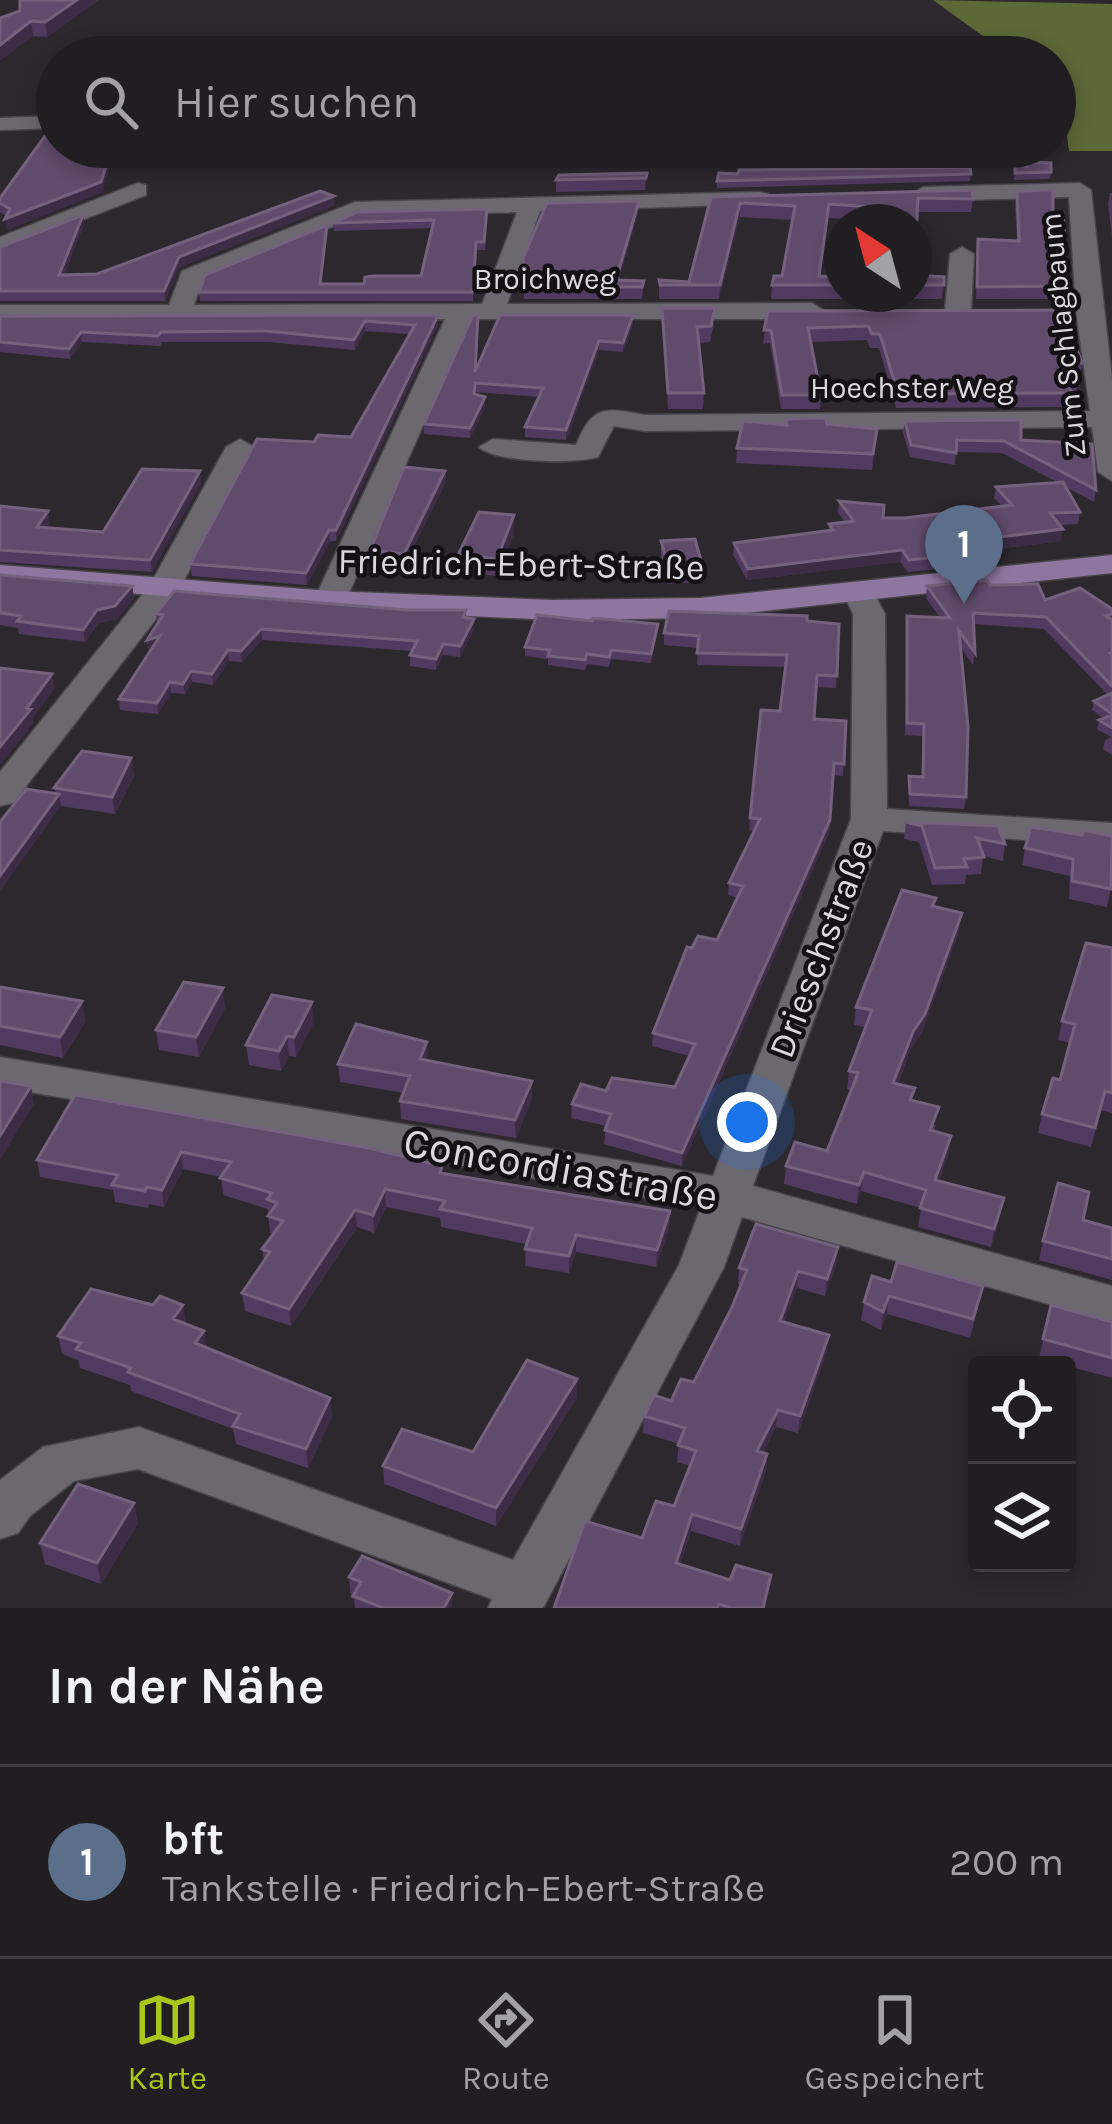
<!DOCTYPE html>
<html lang="de">
<head>
<meta charset="utf-8">
<style>
  body { margin:0; font-family:Karla,sans-serif; background:#29272a; color:#f1f3f6 }
  .controls { position:absolute; right:36px; bottom:36px; display:grid; overflow:hidden; border-radius:12px; box-shadow:0 6px 18px #0003 }
  .controls button { width:108px; height:108px; display:grid; place-items:center; padding:0; border:0; border-bottom:3px solid #3e3c40; background:#211e22; color:#f1f3f6; font:60px sans-serif }
  .compass { position:absolute; left:824px; top:204px; width:108px; height:108px; border-radius:50%; background:#211e22; box-shadow:0 6px 18px #0003; rotate:324deg }
  .you { position:absolute; left:747px; top:1122px; width:42px; height:42px; margin:-30px; border:9px solid #fff; border-radius:50%; background:#1a73e8; box-shadow:0 0 0 18px #1a73e833 }
  .badge { display:grid; place-items:center; width:78px; height:78px; border-radius:50%; background:#a9c71a; color:#fff; font-size:39px; font-weight:700 }
  .pin { position:absolute; translate:-50% -99px; filter:drop-shadow(0 3px 6px #0008) }
  .pin::after { content:''; position:absolute; top:63px; width:42px; height:36px; background:inherit; clip-path:polygon(0 0,100% 0,50% 100%) }
  .list { margin:0; padding:0; list-style:none }
  h2 { display:flex; justify-content:space-between; align-items:center; height:156px; margin:0; padding:0 48px; font-size:51px }
  h2 small { font-size:39px; font-weight:400; color:#a2a2a5 }
  .list li { display:grid; grid-template-columns:78px 1fr auto; gap:36px; align-items:center; box-sizing:border-box; height:192px; padding:0 48px; border-top:3px solid #3e3c40 }
  .list b { display:block; font-size:45px; white-space:nowrap }
  .list p { margin:0; font-size:39px; white-space:nowrap; color:#a2a2a5 }
  .list em { font-size:39px; font-style:normal; color:#a2a2a5 }
  .icon { flex:none; width:66px; height:66px; fill:none; stroke:currentColor; stroke-width:2; stroke-linecap:round; stroke-linejoin:round }
  .map { position:relative; flex:none; width:1112px; height:1608px; overflow:hidden }
  .search { position:absolute; background:#211e22; box-shadow:0 6px 18px #0003; left:36px; right:36px; top:36px; height:132px; display:flex; align-items:center; gap:30px; box-sizing:border-box; padding:0 42px; border-radius:66px; color:#a2a2a5; font-size:45px }
  .sheet { height:348px; background:#211e22 }
  nav { display:flex; justify-content:space-around; align-items:center; box-sizing:border-box; height:168px; border-top:3px solid #3e3c40; background:#211e22; font-size:33px; color:#a2a2a5 }
  nav a { display:grid; justify-items:center; gap:6px }
  nav .on { color:#a9c71a }
  .map>svg:first-child { display:block }
  .forest { fill:#5c6836 }
  .lines { fill:none; stroke-linecap:round; stroke-linejoin:round }
  .minor-casing { stroke:#48444a; stroke-width:3 }
  .major-casing { stroke:#48444a; stroke-width:3 }
  .minor { fill:#6c686f; fill-rule:evenodd }
  .major { fill:#8f769e; fill-rule:evenodd }
  .wall { fill:#513a5f; fill-rule:evenodd }
  .shaded-wall { fill:#3c2c45 }
  .building { fill:#604b6c; stroke:#74617e; stroke-width:3 }
  .labels { text-anchor:middle; stroke-width:9; stroke-linejoin:round; paint-order:stroke }
  .far-street-label { font-size:30px; fill:#dcd9de; stroke:#131114 }
  .street-label { font-size:36px; fill:#dcd9de; stroke:#131114 }
  .near-street-label { font-size:42px; fill:#dcd9de; stroke:#131114 }
</style>
</head>
<body>
<div class="map">
<svg width="1112" height="1608" viewBox="0 0 1112 1608">
  <rect width="100%" height="100%" fill="#2c282e"/>
  <path class="forest" d="M933 0 1112 4V151H1069L1066 128 1055 108V57H1012Z"/>
  <g class="lines">
    <defs>
      <path id="minor" d="M57 116V128L0 130V118Z
        M138 183 146 185V195L0 252V237Z
        M1080 183 1091 190 1112 379V481L1098 472 1092 427 645 431 614 426 598 457C574 464 496 463 479 447L493 439 576 445C593 404 605 408 645 415L1090 411 1076 311 1069 197 923 201 912 194 923 187Z
        M760 192 768 194V204L540 211 507 304 812 303 825 311 812 319H470L346 600 330 609 314 600 445 319 0 321V305H169L182 271 355 202ZM517 212 482 304 194 305 202 280 358 216Z
        M962 247 974 254 971 311 958 319 945 311 950 254Z
        M240 439 254 447 180 588 13 803 0 806V772L150 585 226 447Z
        M858 582 869 584 885 614 887 809 1112 823V845L883 831 753 1186 1112 1286V1322L742 1217 724 1267 543 1608H488L492 1599 138 1469 74 1481 30 1516 18 1533 0 1539V1480L43 1447 139 1427 513 1560 679 1265 701 1207 0 1087V1057L713 1176 851 819 853 614 842 591Z"/>
      <path id="major" d="M1112 555V573L700 618 552 620 330 609 0 583V565L330 591 552 600 700 598Z"/>
    </defs>
    <use href="#minor" class="minor-casing"/>
    <use href="#major" class="major-casing"/>
    <use href="#minor" class="minor"/>
    <use href="#major" class="major"/>
  </g>
  <path class="wall" d="M20 0H99L47 37 33 36 20 11Z
    M1015 165 1051 172 1050 179 1014 180Z
    M647 173 645 190 556 192V180Z
    M738 174H971L970 181 717 188V181Z
    M1017 191 1053 213 1067 266 1066 278H1060L1058 299H976L978 239 1017 241 1015 203Z
    M102 192 7 230 6 216 0 212V198Z
    M1110 193H1112V236L1108 204Z
    M711 197 973 199 971 212H917L914 275 944 277 942 299H771L772 285 782 276 792 220 740 217 719 299H659V280L689 282ZM828 218 914 222V294H842V277L820 276Z
    M335 205 180 267 165 301H0V247L83 215 84 224 64 275 97 274Z
    M487 209 485 250H476L473 301H200L199 292 327 225 321 284H364L421 276 432 228 334 231 333 223Z
    M638 213 619 280 644 281 642 299H524L523 258Z
    M662 308 714 324 710 342 699 343 704 393 703 409H668Z
    M768 311 1082 363 1080 377H1075L1078 384 1075 398H1071L1070 407 896 408 879 348H870L867 340 811 342 821 395 820 409H781L770 343 763 344Z
    M438 315V325L336 541H330L307 585 192 576 190 564 314 442 351 437 409 334 365 331 355 350 268 342H162L160 346 82 342 70 359 0 352V316Z
    M633 324 623 352 599 350 566 440 525 437V427L539 397 475 392V395L485 397V407L470 438 424 434V424L476 370Z
    M786 419 877 429 872 470 736 463 737 448 785 425Z
    M905 421 1021 440 1096 490 1094 502 1066 487 1080 512 1078 524 1059 525 1061 541 968 553 967 566 908 572 900 562 747 580 733 555 734 543 829 531V524L845 522 838 513 839 501 883 518H905L1002 506 994 498 996 487 1057 482 1002 453 956 452 955 465 910 457 903 433Z
    M445 471 446 482 404 566 370 563V550Z
    M201 483 152 572 0 562V506L50 523 47 528 103 532Z
    M514 515V533L497 576 459 572 458 555Z
    M661 541 702 564 701 582 667 584 661 559Z
    M0 575 132 586 134 598 117 619 99 623 85 642 19 634 18 628 0 625Z
    M990 585 1045 600 1112 609V755L1103 749 1105 740 1111 737 1097 729 1099 720 1103 718 1092 710 1094 701 1108 695 1044 629 974 624 975 653 973 665 960 646 966 797 964 809 909 806V776L922 777V736L905 735 907 616 940 618 926 598 927 586Z
    M466 610V618L474 629 460 657 443 655 436 670 410 666V655L412 651 262 640 242 662 229 661 213 685 192 682 185 694 171 693 158 714 120 710 119 699 150 651H148L147 640 157 624 156 614Z
    M592 621 658 624 651 663 611 659 609 667 587 664 585 670 548 665V659L525 656V647Z
    M807 621 839 624 836 688 816 687 814 719 846 721 843 776 833 775 829 833 682 1166 604 1144 606 1126 571 1118 572 1104 606 1091 675 1087 689 1056 652 1046 653 1033 692 948 717 940 738 898 728 895 729 883 754 831 749 830 761 710 780 711 786 667 697 665 698 648 664 645V633Z
    M131 758 134 776 115 814 61 806 54 788Z
    M906 822 1005 844 1003 861 983 856 981 874 966 875 965 884 932 885 919 842 904 839Z
    M1082 835 1112 883 1107 907 1069 899 1070 876 1022 865 1025 848Z
    M936 898 935 907 959 931 922 1032 910 1050 898 1084 936 1126 934 1131 951 1136 948 1154 939 1181 1004 1198 1000 1216 991 1247 918 1227 921 1208 861 1191 857 1204 784 1184 786 1166 827 1151 851 1090 847 1089 849 1071 866 1027 854 1025 856 1007Z
    M1112 948V1113L1101 1110 1091 1147 1038 1133 1042 1114 1060 1080 1070 1043 1058 1040 1062 1021Z
    M0 987 86 1021 63 1058 0 1045Z
    M225 1008 199 1057 159 1050 156 1030Z
    M314 1022 296 1057 289 1056 281 1071 249 1065 246 1045Z
    M427 1061 532 1099 516 1138 401 1119 400 1101 403 1093 340 1082 338 1064Z
    M75 1095 443 1173 670 1211 669 1229 656 1267 576 1252 569 1273 525 1266 526 1244 441 1227 440 1218 386 1207 374 1233 357 1227 291 1326 245 1311 242 1293 264 1261 262 1249 273 1234 270 1233 268 1209 223 1195 221 1177 183 1169 164 1207 149 1204 148 1208 115 1202 113 1190 40 1177 37 1160Z
    M1083 1220 1112 1228V1280L1039 1260 1043 1241Z
    M838 1247 836 1264 825 1296 797 1288 784 1322 827 1352 798 1433 776 1427 763 1453 767 1454 766 1471 740 1546 691 1531 680 1564 730 1580 771 1575 765 1608H554L642 1538 674 1506 690 1466 677 1462 679 1444 643 1433 644 1416 671 1401 694 1382 732 1307 741 1285 738 1284 739 1268Z
    M891 1282 983 1286 970 1338 887 1314 881 1330 861 1320 864 1302Z
    M153 1305 186 1324 204 1331 207 1348 330 1398 332 1417 308 1468 236 1444 233 1429 131 1391 130 1385 80 1368 78 1360 62 1354 58 1336Z
    M1051 1305 1112 1322V1378L1039 1358Z
    M577 1398 496 1526 384 1484 383 1466 473 1452Z
    M134 1503 138 1524 101 1584 45 1564 40 1543Z
    M349 1577 452 1593V1608H355L354 1599 351 1598Z"/>
  <path class="shaded-wall" d="M77 0H99L47 37 45 22Z
    M31 21 33 36 0 61V45Z
    M112 147H117L102 192 7 230 5 219Z
    M334 196 335 205 180 267 165 301 164 291 179 257Z
    M639 201 638 213 617 287 616 280Z
    M740 203V217L719 299 720 285Z
    M83 215 84 224 61 284 59 275Z
    M438 315V325L336 541V530Z
    M633 315V324L623 352V343Z
    M365 321V331L355 350 354 340Z
    M81 332 82 342 70 359 69 349Z
    M599 341V350L566 440V430Z
    M485 397V407L470 438V428Z
    M200 471 201 483 152 572 150 560Z
    M445 471 446 482 404 566V554Z
    M48 511 50 523 39 540 37 527Z
    M514 515V533L497 576V559Z
    M1063 529 1061 541 958 554 960 542Z
    M329 530 330 541 307 585 306 573Z
    M902 550 900 562 747 580 748 569Z
    M132 586 134 598 117 619 99 623 85 642 83 630 97 610Z
    M474 619V629L460 657V646Z
    M261 629 262 640 242 662 241 651Z
    M160 636 161 647 148 651 147 640Z
    M443 644V655L436 670V659Z
    M228 650 229 661 213 685 212 674Z
    M191 671 192 682 185 694 183 684Z
    M52 674 55 688 33 718 34 723 0 765V747Z
    M170 682 171 693 158 714 157 703Z
    M131 758 134 776 115 814 112 797Z
    M59 794 61 806 0 891V876Z
    M830 820 829 833 682 1166V1153Z
    M962 913 959 931 922 1032 910 1050 891 1101 893 1083Z
    M223 988 225 1008 199 1057 196 1037Z
    M82 1001 86 1021 63 1058 60 1037Z
    M312 1002 314 1022 296 1057 294 1037Z
    M287 1036 289 1056 281 1071 279 1051Z
    M427 1042 428 1060 421 1077 420 1059Z
    M532 1081V1099L516 1138 515 1120Z
    M31 1086 34 1104 0 1160V1136Z
    M951 1136 948 1154 933 1198 935 1180Z
    M181 1152 183 1169 164 1207 162 1190Z
    M864 1172 861 1191 857 1204 859 1185Z
    M385 1189 386 1207 374 1233 373 1215Z
    M1004 1198 1000 1216 991 1247 994 1229Z
    M355 1210 357 1227 291 1326 289 1309Z
    M670 1211 669 1229 656 1267 657 1250Z
    M576 1235V1252L569 1273V1256Z
    M838 1247 836 1264 825 1296 827 1279Z
    M798 1271 797 1288 778 1338 780 1321Z
    M889 1296 887 1314 881 1330 883 1312Z
    M183 1305 186 1323 173 1319Z
    M204 1331 207 1349 195 1343Z
    M829 1335 827 1352 798 1433 800 1416Z
    M577 1379V1398L496 1526V1508Z
    M330 1398 332 1417 308 1468 306 1449Z
    M778 1410 776 1427 756 1468 757 1451Z
    M767 1454 766 1471 740 1546 741 1529Z
    M134 1503 138 1524 101 1584 97 1563Z
    M692 1514 691 1531 675 1580 676 1563Z
    M452 1593V1608H444Z"/>
  <path class="building" d="M20 0H77L45 22 31 21 0 45V18L20 11Z
    M45 136H57V147H112L101 182 5 219 10 209 0 203V198Z
    M1027 162 1051 163V172L1015 173V165L1027 166Z
    M970 167 971 174 717 181 719 173 738 174 739 170Z
    M647 173 646 178 556 180 559 175Z
    M972 190 973 199 918 198 914 275 944 277V285H914V222H884L885 208 829 204 819 276 842 277V285H772L774 276H782L795 206 740 203 720 285H660L659 280 689 282 711 197Z
    M1053 190V213H1063L1067 266 1059 265 1060 286 977 287 978 239 1019 241 1017 191Z
    M320 191 334 196 179 257 164 291H0V247L83 215 59 275 97 274Z
    M639 201 616 280 644 281 642 287H524L523 258 547 203Z
    M487 209 484 242H476L473 292H199L205 275 327 225 320 284H364L365 277 374 276H421L434 220 333 223 358 212Z
    M662 308H715L711 326 697 327 704 393H668Z
    M1062 310 1082 363H1069L1078 384H1068L1072 393 898 394 880 334H872L868 326 808 328 821 395H782L771 330H764L768 311Z
    M438 315 336 530H329L306 573 190 564 257 439 314 442 318 435 351 437 415 325 365 321 354 340 267 331 161 332 158 336 81 332 69 349 0 342V316Z
    M473 315H478L475 372 500 315H633L623 343 599 341 566 430 525 427 543 388 475 383 474 394 485 397 470 428 424 424Z
    M826 418 827 424 877 429 873 454 737 448 743 421 787 425 786 419Z
    M1021 420V440L1092 444 1096 490 1004 441 957 440 956 453 911 445 905 421Z
    M404 467 445 471 404 554 370 550Z
    M142 469 200 471 150 560 0 550V506L48 511 37 527 103 532Z
    M1063 482 1080 512 1050 513 1063 529 960 542 968 554 909 560 902 550 748 569 734 543 833 530 829 524 854 521 839 501 884 505 883 518H905L1012 505 996 487Z
    M479 512 514 515 497 559 458 555Z
    M695 539 702 564 668 566 661 541Z
    M0 575 132 586 115 606 97 610 83 630 17 621 21 616 0 613Z
    M987 580 990 585 1038 584 1045 600 1080 588 1112 609V614L1106 616 1112 620V652L1110 653 1112 655V686L1046 617 973 613 975 653 959 631 968 727 966 797 910 794 909 776 923 777 924 724 907 723V616L950 618 927 586Z
    M174 591 408 610H466L463 617 474 619 460 646 443 644 436 659 410 655 417 641 261 629 241 651 228 650 212 674 191 671 183 684 170 682 157 703 119 699 160 636 147 640 163 615 156 614Z
    M669 611 807 616V621L839 624 837 676 817 675 814 719 846 721 844 764 834 763 830 820 682 1153 605 1130 611 1114 572 1104 581 1084 606 1091 612 1078 675 1087 695 1044 653 1033 687 947 692 948 698 936 717 940 743 886 729 883 760 819 750 818 761 710 780 711 787 655 697 653 699 636 664 633Z
    M537 615 592 621 593 618 658 624 651 654 611 650 609 657 587 654 585 660 548 656 550 650 525 647Z
    M0 668 52 674 27 708 31 709 0 747Z
    M1112 693V714L1094 701Z
    M1112 715V728L1099 720Z
    M82 751 131 758 112 797 54 788Z
    M26 789 59 794 0 876V822Z
    M906 822 998 826 1005 844 977 838 984 857 964 859 967 867 935 868 922 826Z
    M1031 827 1082 835 1084 830 1112 836 1111 889 1072 881 1073 859 1025 848Z
    M902 890 936 898 932 906 962 913 925 1014 913 1032 893 1083 915 1088 910 1100 939 1107 930 1130 951 1136 935 1180 1004 1198 994 1229 920 1208 926 1190 864 1172 859 1185 786 1166 795 1142 827 1151 858 1073 849 1071 872 1010 856 1007Z
    M1086 943 1112 948V1093L1105 1091 1095 1128 1042 1114 1053 1078 1060 1080 1075 1024 1062 1021Z
    M184 982 223 988 196 1037 156 1030Z
    M0 987 82 1001 60 1037 0 1026Z
    M272 995 312 1002 294 1037 287 1036 279 1051 246 1045Z
    M356 1024 427 1042 420 1059 532 1081 515 1120 400 1101 410 1076 338 1064Z
    M0 1081 31 1086 0 1136Z
    M75 1095 369 1148 442 1166 440 1173 670 1211 657 1250 576 1235 569 1256 525 1249 532 1228 440 1209 445 1201 385 1189 373 1215 355 1210 289 1309 242 1293 270 1252 262 1249 283 1221 268 1216 277 1203 267 1199 272 1193 220 1178 231 1162 181 1152 162 1190 147 1187 145 1191 112 1185 118 1175 37 1160Z
    M1058 1183 1089 1192 1083 1220 1112 1228V1259L1043 1241Z
    M756 1224 838 1247 827 1279 798 1271 780 1321 829 1335 800 1416 778 1410 757 1451 767 1454 741 1529 692 1514 676 1563 730 1580 736 1565 771 1575 763 1608H731L719 1604 717 1608H554L585 1521 642 1538 656 1501 674 1506 696 1451 678 1445 685 1428 644 1416 654 1395 671 1401 681 1379 694 1382 732 1307 747 1270 739 1268Z
    M897 1262 983 1286 973 1319 889 1296 883 1312 864 1302 872 1276 891 1282Z
    M91 1289 153 1305 160 1296 183 1305 173 1319 204 1331 195 1343 330 1398 306 1449 233 1426 240 1414 128 1372 131 1368 76 1349 81 1343 58 1336Z
    M1051 1305 1112 1322V1358L1043 1339Z
    M527 1360 577 1379 496 1508 383 1466 402 1429 473 1452Z
    M78 1484 134 1503 97 1563 40 1543Z
    M362 1556 452 1593 444 1608H383L353 1596 361 1582 349 1577Z"/>
  <g class="labels">
    <g class="far-street-label">
      <text x="545" y="289">Broichweg</text>
      <text transform="translate(1063 335) rotate(-96)" y="10">Zum Schlagbaum</text>
      <text x="912" y="398">Hoechster Weg</text>
    </g>
    <g class="street-label">
      <text transform="translate(521 563) rotate(1)" y="13">Friedrich-Ebert-Straße</text>
      <text transform="translate(820 948) rotate(-69)" y="13">Drieschstraße</text>
    </g>
    <g class="near-street-label">
      <text transform="translate(561 1168) rotate(10)" y="15">Concordiastraße</text>
    </g>
  </g>
</svg>
<div class="controls">
<button><svg class="icon" aria-label="locate" viewBox="0 0 24 24"><circle cx="12" cy="12" r="6"/><path d="M12 2v4M12 18v4M2 12h4M18 12h4"/></svg></button>
<button><svg class="icon" aria-label="layers" viewBox="0 0 24 24"><path d="M12 4l9 5-9 5-9-5zM3 14l9 5 9-5"/></svg></button>
</div>
<svg class="compass" viewBox="-18 -18 36 36"><path d="M0-13l5 13h-10z" fill="#e53935"/><path d="M0 13l5-13h-10z" fill="#a2a2a5"/></svg>
<div class="you"></div>
<div class="pin badge" style="left:964px;top:604px;background:#5c6f8a">1</div>
<div class="search"><svg class="icon" aria-label="search" viewBox="0 0 24 24"><circle cx="10" cy="10" r="6"/><path d="M15 15l6 6"/></svg>Hier suchen</div>
</div>
<section class="sheet">
<h2>In der Nähe<small></small></h2>
<ul class="list">
<li><span class="badge" style="background:#5c6f8a">1</span><div><b>bft</b><p>Tankstelle · Friedrich-Ebert-Straße</p></div><em>200 m</em></li>
</ul>
</section>
<nav>
<a class="on"><svg class="icon" aria-label="map" viewBox="0 0 24 24"><path d="M3 6l6-2 6 2 6-2v14l-6 2-6-2-6 2zM9 4v14M15 6v14"/></svg>Karte</a>
<a><svg class="icon" aria-label="directions" viewBox="0 0 24 24"><path d="M12 3l9 9-9 9-9-9zM9 14v-3h6M13 9l2 2-2 2"/></svg>Route</a>
<a><svg class="icon" aria-label="saved" viewBox="0 0 24 24"><path d="M7 4h10v16l-5-4-5 4z"/></svg>Gespeichert</a>
</nav>
</body>
</html>
